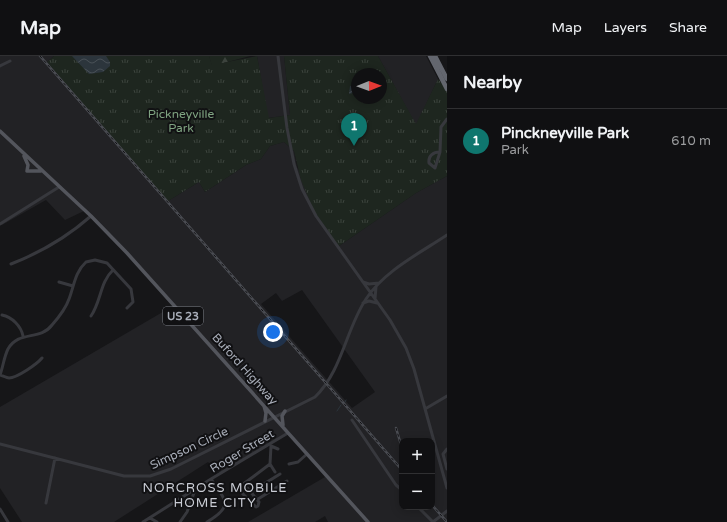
<!DOCTYPE html>
<html lang="en">
<head>
<meta charset="utf-8">
<style>
  body { margin:0; font-family:"Varela Round",sans-serif; background:#1e1e20; color:#f1f3f6 }
  .controls { position:absolute; right:12px; bottom:12px; display:grid; overflow:hidden; border-radius:8px; box-shadow:0 2px 10px #0003 }
  .controls button { width:36px; height:36px; display:grid; place-items:center; padding:0; border:0; border-bottom:1px solid #303032; background:#101012; color:#f1f3f6; font:20px sans-serif }
  .compass { position:absolute; left:351px; top:12px; width:36px; height:36px; border-radius:50%; background:#101012; box-shadow:0 2px 10px #0003; rotate:89deg }
  .you { position:absolute; left:273px; top:276px; width:14px; height:14px; margin:-10px; border:3px solid #fff; border-radius:50%; background:#1a73e8; box-shadow:0 0 0 6px #1a73e833 }
  .badge { display:grid; place-items:center; width:26px; height:26px; border-radius:50%; background:#0f766e; color:#fff; font-size:13px; font-weight:700 }
  .pin { position:absolute; translate:-50% -33px; filter:drop-shadow(0 1px 2px #0008) }
  .pin::after { content:''; position:absolute; top:21px; width:14px; height:12px; background:inherit; clip-path:polygon(0 0,100% 0,50% 100%) }
  .list { margin:0; padding:0; list-style:none }
  h2 { display:flex; justify-content:space-between; align-items:center; height:52px; margin:0; padding:0 16px; font-size:17px }
  h2 small { font-size:13px; font-weight:400; color:#9c9d9f }
  .list li { display:grid; grid-template-columns:26px 1fr auto; gap:12px; align-items:center; box-sizing:border-box; height:64px; padding:0 16px; border-top:1px solid #303032 }
  .list b { display:block; font-size:15px; white-space:nowrap }
  .list p { margin:0; font-size:13px; white-space:nowrap; color:#9c9d9f }
  .list em { font-size:13px; font-style:normal; color:#9c9d9f }
  .map { position:relative; flex:none; width:447px; height:466px; overflow:hidden }
  header { display:flex; align-items:center; gap:24px; box-sizing:border-box; height:56px; padding:0 20px; background:#101012; border-bottom:1px solid #303032 }
  header strong { font-size:19px }
  nav { display:flex; gap:22px; margin-inline-start:auto; font-size:14px }
  main { display:flex }
  aside { flex:1; background:#101012 }
  .map>svg:first-child { display:block }
  .built { fill:#222225; fill-rule:evenodd }
  .forest { fill:url(#forest-firs) }
  .park { fill:url(#park-tufts); fill-rule:evenodd }
  .water { fill:url(#water-waves) }
  .lines { fill:none; stroke-linecap:round; stroke-linejoin:round }
  .stream { stroke:#2c353c; stroke-width:1 }
  .minor { stroke:#37383d; stroke-width:3 }
  .major { stroke:#53555c; stroke-width:3.5 }
  .highway { stroke:#63666e; stroke-width:4.5 }
  .rail-casing { stroke:#4a4c52; stroke-width:2.5 }
  .rail { stroke:#111113; stroke-width:1; stroke-dasharray:3; stroke-linecap:butt }
  .labels { text-anchor:middle; stroke-width:4; stroke-linejoin:round; paint-order:stroke }
  .shield { fill:#111113; stroke:#7b7e86; stroke-width:1 }
  .shield-label { font-size:11px; font-weight:bold; fill:#a8adb8 }
  .park-label { font-size:12px; fill:#7fa381; stroke:#111113 }
  .street-label { font-size:12px; fill:#a8adb8; stroke:#111113 }
  .neighbourhood-label { font-size:13px; letter-spacing:1px; fill:#c9ccd4; stroke:#111113 }
</style>
</head>
<body>
<header>
<strong>Map</strong>
<nav><a>Map</a><a>Layers</a><a>Share</a></nav>
</header>
<main>
<div class="map">
<svg width="447" height="466" viewBox="0 0 447 466">
  <defs>
    <pattern id="forest-firs" width="22" height="20" patternUnits="userSpaceOnUse"><rect width="22" height="20" fill="#1e261f"/><path d="M5 1l3.5 6h-7zM16 11l3.5 6h-7z" fill="#3c433d"/></pattern>
    <pattern id="park-tufts" width="24" height="20" patternUnits="userSpaceOnUse"><rect width="24" height="20" fill="#1e261f"/><path d="M3 7l-1-3M5 7V3M7 7l1-3M15 17l-1-3M17 17v-4M19 17l1-3" fill="none" stroke="#3c433d"/></pattern>
    <pattern id="water-waves" width="16" height="10" patternUnits="userSpaceOnUse"><rect width="16" height="10" fill="#2c353c"/><path d="M0 5q4-4 8 0t8 0" fill="none" stroke="#485056"/></pattern>
  </defs>
  <rect width="100%" height="100%" fill="#161618"/>
  <path class="built" d="M0 0H54L47 6 144 120 168 145 199 126 205 136 246 109 261 103 270 90 284 86 294 95 297 111 339 190 416 137 447 120V466H328L325 460 315 466H248L325 421 290 377 221 418 208 406 114 466H22L0 432V351L173 250 112 182 84 155 65 164 46 144 2 169 0 167ZM302 234 375 336 352 352 261 248 276 237 282 245ZM402 385H432V451H402Z
    M257 0H284L290 59 268 62Z
    M378 0H426L438 23 416 69Z"/>
  <path class="forest" d="M209 0H250L212 10Z"/>
  <path class="park" d="M54 0H209L212 9 257 0 269 62 290 59 284 0H378L416 68 438 23 447 33V120L416 137 339 190 315 157 301 124 294 95 284 86 270 90 261 103 246 109 205 136 199 126 168 145 144 120 47 6ZM357 18H381V42H357Z"/>
  <path class="water" d="M72 0H106L110 6V10L103 16 89 18Z
    M357 29V36L349 38 350 30Z"/>
  <g class="lines">
    <path class="stream" d="M345 346 346 344
      M337 355 341 349"/>
    <path class="minor" d="M278 0 287 72 294 108 302 133 316 160 390 264 406 292 414 313 447 432
      M0 10 10 5
      M440 96C433 96 428 100 429 107L435 112 440 96 441 71 447 63
      M0 168 59 131
      M11 208C42 196 66 182 91 160
      M59 226 73 230
      M363 226 369 228 379 227
      M375 243 376 231
      M363 247 369 245 377 247
      M2 259C12 261 21 270 23 280
      M91 260C101 246 100 226 113 214
      M0 319C3 311 4 301 8 293 19 274 40 285 52 269 59 261 66 252 69 243 74 230 75 216 86 206L95 204 107 207 131 233 133 246 127 252
      M0 319C3 320 7 322 9 322 17 322 37 308 42 302
      M425 353 447 340
      M352 364 396 429 402 434
      M0 388 124 420H150L171 413 315 341C342 315 346 273 366 243 384 215 420 197 447 179
      M271 390 278 393
      M447 393 443 398 447 413
      M270 408 275 416
      M289 408 298 406 307 398
      M244 428 259 446 258 450 256 451 241 436 242 429 270 408 271 390
      M251 436 280 418
      M258 443 287 425
      M46 447 55 402
      M418 451 433 466
      M0 453 8 466
      M150 462 157 466
      M143 466 211 423 288 377
      M180 466 187 456 195 434
      M207 466C234 450 226 445 211 423
      M433 466 447 455"/>
    <path class="major" d="M0 75 91 160 127 197 368 466
      M24 100 28 109 27 115H41
      M264 350 266 357 265 365
      M283 369 282 360 285 355"/>
    <path class="highway" d="M430 0 447 33
      M435 0 447 23"/>
    <defs>
      <path id="rail" d="M40 0 402 414
        M396 372 402 392
        M432 449 447 466"/>
    </defs>
    <use href="#rail" class="rail-casing"/>
    <use href="#rail" class="rail"/>
  </g>
  <g class="labels">
    <rect class="shield" x="163" y="251" width="40" height="18" rx="3"/>
    <g class="shield-label">
      <text x="183" y="264">US 23</text>
    </g>
    <g class="park-label">
      <text x="181" y="62">Pickneyville<tspan x="181" dy="14">Park</tspan></text>
    </g>
    <g class="street-label">
      <text transform="translate(245 313) rotate(48)" y="4">Buford Highway</text>
      <text transform="translate(189 392) rotate(-25)" y="4">Simpson Circle</text>
      <text transform="translate(242 395) rotate(-31)" y="4">Roger Street</text>
    </g>
    <g class="neighbourhood-label">
      <text x="215" y="436">NORCROSS MOBILE<tspan x="215" dy="15">HOME CITY</tspan></text>
    </g>
  </g>
</svg>
<div class="controls">
<button>+</button>
<button>−</button>
</div>
<svg class="compass" viewBox="-18 -18 36 36"><path d="M0-13l5 13h-10z" fill="#e53935"/><path d="M0 13l5-13h-10z" fill="#9c9d9f"/></svg>
<div class="you"></div>
<div class="pin badge" style="left:354px;top:90px">1</div>
</div>
<aside>
<h2>Nearby<small></small></h2>
<ul class="list">
<li><span class="badge">1</span><div><b>Pinckneyville Park</b><p>Park</p></div><em>610 m</em></li>
</ul>
</aside>
</main>
</body>
</html>
